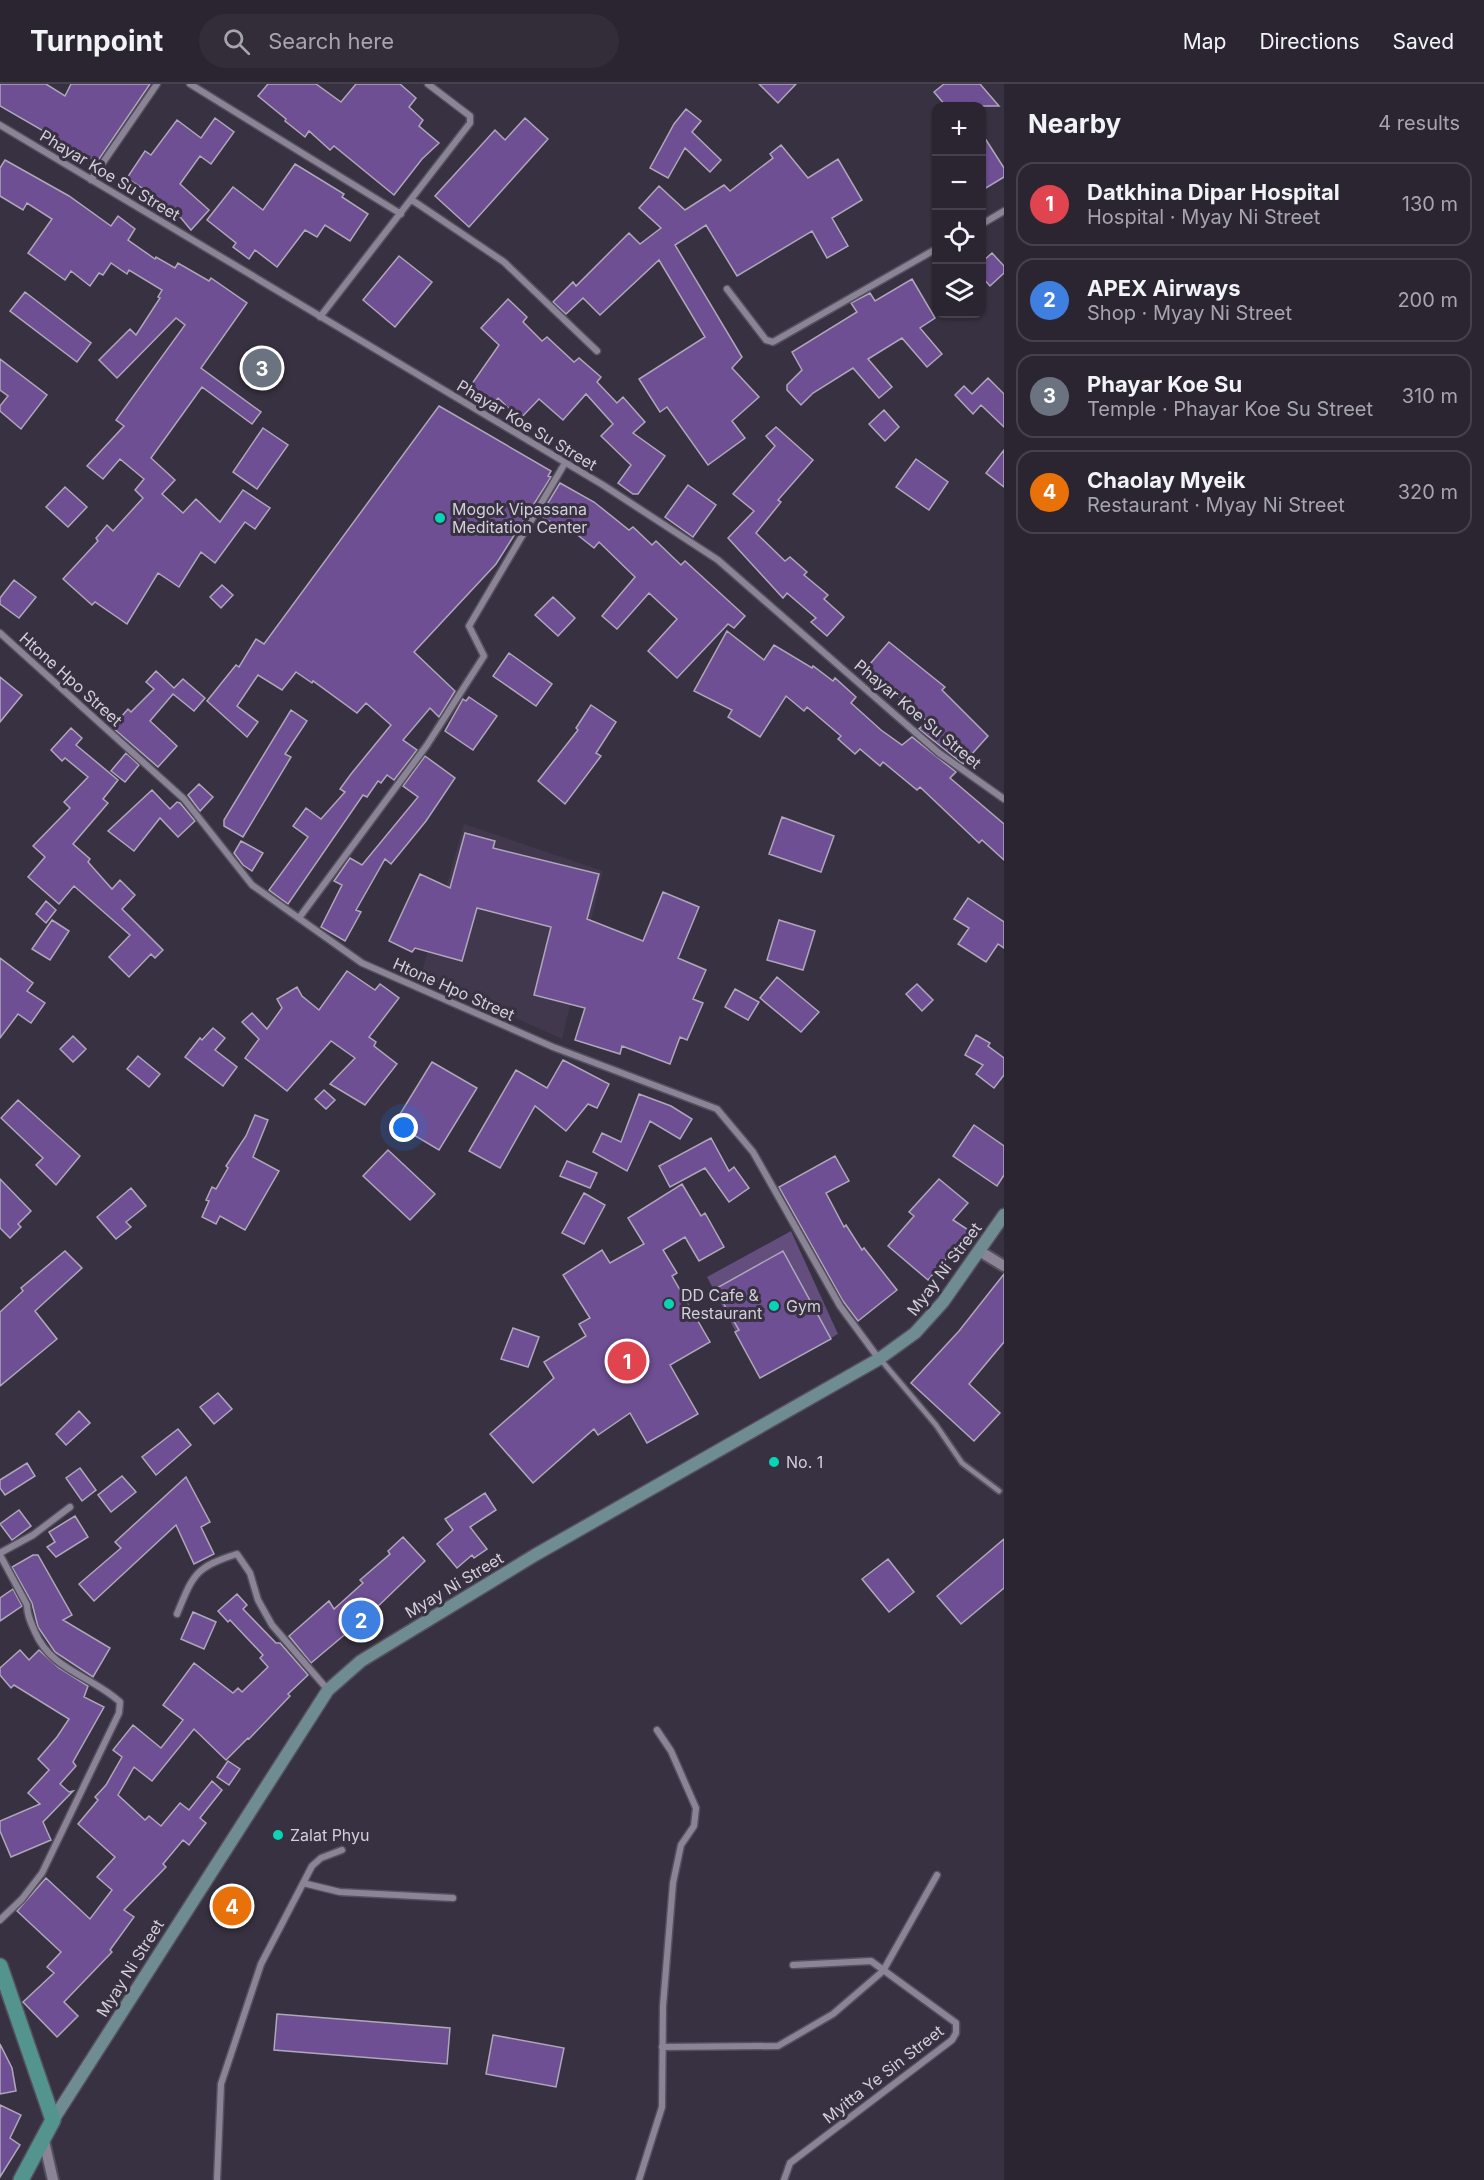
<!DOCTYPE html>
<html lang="en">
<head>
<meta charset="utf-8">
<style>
  body { margin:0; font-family:Inter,sans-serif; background:#322d39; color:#f1f3f6 }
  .controls { position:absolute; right:18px; top:18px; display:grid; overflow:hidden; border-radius:12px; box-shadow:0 2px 4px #0004 }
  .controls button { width:54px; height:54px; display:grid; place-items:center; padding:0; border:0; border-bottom:2px solid #46424d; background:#2a2531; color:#f1f3f6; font:30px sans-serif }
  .you { position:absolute; left:404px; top:1044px; width:21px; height:21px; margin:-15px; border:4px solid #fff; border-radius:50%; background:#1a73e8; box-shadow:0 0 0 9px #1a73e833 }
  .badge { display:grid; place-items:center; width:39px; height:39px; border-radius:50%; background:#1a73e8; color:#fff; font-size:20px; font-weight:700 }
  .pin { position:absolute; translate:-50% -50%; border:3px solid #fff; box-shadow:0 2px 6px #0006 }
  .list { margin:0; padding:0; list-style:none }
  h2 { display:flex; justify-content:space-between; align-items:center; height:78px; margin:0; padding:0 24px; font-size:26px }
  h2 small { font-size:20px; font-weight:400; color:#a5a5ab }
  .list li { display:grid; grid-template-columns:39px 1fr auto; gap:18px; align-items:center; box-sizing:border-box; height:84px; margin:0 12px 12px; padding:0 12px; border:2px solid #46424d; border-radius:18px }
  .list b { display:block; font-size:22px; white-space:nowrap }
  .list p { margin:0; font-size:20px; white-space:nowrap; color:#a5a5ab }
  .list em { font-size:20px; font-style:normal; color:#a5a5ab }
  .icon { flex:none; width:33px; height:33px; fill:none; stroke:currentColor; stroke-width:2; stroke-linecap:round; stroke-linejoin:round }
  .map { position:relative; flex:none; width:1004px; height:2096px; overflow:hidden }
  header { display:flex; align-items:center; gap:36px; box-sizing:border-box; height:84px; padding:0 30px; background:#2a2531; border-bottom:2px solid #46424d }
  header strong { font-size:28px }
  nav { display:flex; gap:33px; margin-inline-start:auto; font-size:21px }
  .search { width:420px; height:54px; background:#322d39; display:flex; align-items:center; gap:15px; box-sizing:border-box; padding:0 21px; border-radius:33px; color:#a5a5ab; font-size:22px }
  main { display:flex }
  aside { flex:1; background:#2a2531 }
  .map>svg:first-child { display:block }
  .built { fill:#42384e }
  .green { fill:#634e7e }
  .building { fill:#6e4f93; stroke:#aea7ba; stroke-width:1.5 }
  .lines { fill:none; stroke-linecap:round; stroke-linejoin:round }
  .service-casing { stroke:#55505d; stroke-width:8 }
  .minor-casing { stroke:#55505d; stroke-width:9 }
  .tertiary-casing { stroke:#55505d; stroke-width:14 }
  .secondary-casing { stroke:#55505d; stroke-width:15 }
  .primary-casing { stroke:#55505d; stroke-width:18 }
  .service { stroke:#8b8497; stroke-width:4.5 }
  .minor { stroke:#8b8497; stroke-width:6 }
  .tertiary { stroke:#8b8497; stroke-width:10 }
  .secondary { stroke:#6f8c93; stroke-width:12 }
  .primary { stroke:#53948f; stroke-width:15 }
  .poi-dot { fill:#08d5b5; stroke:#383141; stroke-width:2 }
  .labels { text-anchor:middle; stroke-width:6; stroke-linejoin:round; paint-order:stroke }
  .street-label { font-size:16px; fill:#d3cfd9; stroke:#383141 }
  .poi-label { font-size:16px; fill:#d3cfd9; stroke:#383141; text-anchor:start }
</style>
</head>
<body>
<header>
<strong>Turnpoint</strong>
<div class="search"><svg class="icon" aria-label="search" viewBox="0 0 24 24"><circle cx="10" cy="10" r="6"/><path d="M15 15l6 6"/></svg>Search here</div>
<nav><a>Map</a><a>Directions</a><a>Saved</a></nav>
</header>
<main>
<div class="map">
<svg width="1004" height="2096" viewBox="0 0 1004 2096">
  <rect width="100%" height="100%" fill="#383141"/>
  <path class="built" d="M464 740 603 787 562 955 421 891Z"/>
  <path class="green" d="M791 1147 838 1250 760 1294 707 1193Z"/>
  <path class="building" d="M0 0H46L65 12 71 0H150L97 78 0 22Z
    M268 0H316L341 18 356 0H400L416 14 409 23 423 36 419 42 439 59 422 75 394 111 334 62 330 66 309 47 305 53 285 37 286 35 258 12Z
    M759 0H796L778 19Z
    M944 0H980L999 22H946L934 8Z
    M686 25 701 37 692 48 721 76 710 88 685 64 668 94 650 84 674 40Z
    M215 34 234 48 211 80 200 72 180 100 209 126 191 146 181 134 147 110 148 108 127 94 145 67 151 71 177 36 201 54Z
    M525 34 548 55 469 143 435 112 495 46 505 56Z
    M981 48 1004 84V93L981 107Z
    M781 61 808 94 838 75 862 116 832 134 848 162 827 174 812 147 737 192 706 141 675 161 742 273 732 284 759 313 732 337 745 354 708 381 667 323 660 328 639 295 705 253 659 176 600 231 583 214 566 230 553 218 573 198 576 202 629 149 640 160 661 144 639 124 659 102 685 126 724 101 730 107 773 74 770 70Z
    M5 76 69 112 111 142 118 132 135 145 128 156 155 175 156 173 175 184 178 179 209 197 211 194 247 219 201 284 261 328 252 340 202 303 151 374 175 396 162 410 183 429 196 415 220 438 243 406 270 424 255 445 245 438 215 479 201 468 179 503 158 489 127 540 95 518 92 521 63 495 98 457 96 454 107 441 113 447 143 414 135 406 144 395 120 375 103 395 87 382 124 342 116 336 185 241 176 234 117 294 99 276 130 245 136 251 160 214 158 213 162 206 129 186 127 190 111 179 103 191 99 189 90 202 71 187 65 196 28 169 52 135 27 119 23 126 0 112V84Z
    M295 80 344 110 342 113 368 130 350 157 325 141 317 153 305 146 277 183 255 166 249 175 233 163 236 159 207 136 233 103 263 126Z
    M992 169 1004 182V189L990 202 981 192V179Z
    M399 172 432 198 395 243 363 216Z
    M912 195 935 234 920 244 942 270 927 283 902 254 868 275 892 303 879 314 853 284 813 309 801 321 787 306V301L802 286 792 268 857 228 851 219 870 209 875 217Z
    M25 208 91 259 77 278 10 227Z
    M508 215 527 233 523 238 542 257 547 253 574 278 579 274 601 293 597 298 617 319 623 313 645 338 633 349 665 372 638 410H633L618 399 631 381 601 352 613 340 586 310 563 336 539 315 520 335 498 314 493 320 469 304 499 261 481 244Z
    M0 275 47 311 21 345 0 327V322L8 312 0 306Z
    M988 294 1004 310V343L981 321 973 330 955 311 964 302 972 310Z
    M439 322 551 387 548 392 551 393 496 480 414 568 455 607 439 633 430 624 403 656 417 666 394 696 387 691 381 699 378 697 367 713 363 711 288 820 269 806 308 753 293 742 306 724 321 735 345 708 340 705 351 690 391 641 366 619 357 629 313 597 312 599 296 588 282 606 258 591 237 622 258 638 247 653 207 617 236 581 239 583 256 555 264 560Z
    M884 326 899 343 885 357 869 340Z
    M776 343 813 376 778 416 781 418 756 449 785 477 790 473 807 488 804 491 828 511 824 515 844 533 827 552 811 538 816 534 787 509 783 514 728 454 754 427 733 410 775 362 766 352Z
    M263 344 288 361 257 405 233 388Z
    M1004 366V403L986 389Z
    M916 375 948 398 929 426 896 403Z
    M560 399 594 418 629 446 633 443 652 461 656 457 681 481 685 477 745 532 734 544 728 540 677 594 648 567 677 535 649 509 617 545 602 532 635 493 599 458 594 464 570 445 568 448 540 432Z
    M688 401 716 421 693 453 665 433Z
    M65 403 87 423 68 443 46 423Z
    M14 496 36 513 19 534 0 520V514Z
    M222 501 233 511 221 524 210 513Z
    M553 513 575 534 558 552 535 531Z
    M727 547 764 576 774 561 812 584 813 582 833 597 835 594 856 613 851 619 881 646 902 661 912 653 956 688 950 694 1004 740V776L982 756 979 759 920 703 917 706 883 678 880 682 860 665 855 670 838 655 841 652 807 623 804 627 786 612 760 653 728 633 732 626 694 607Z
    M889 558 945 603 942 606 988 652 963 680 919 645 927 637 888 604 885 608 863 588Z
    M509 569 552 600 536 622 493 592Z
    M156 587 174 604 183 595 205 614 194 627 173 610 150 637 177 662 158 683 112 643 128 625 131 628 154 605 146 598Z
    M0 593 22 611 0 638Z
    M469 613 497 632 473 666 445 647 463 615 466 617Z
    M591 621 616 638 596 669 601 672 565 720 538 697 578 646 576 644Z
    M291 626 307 637 285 670 291 673 243 753 224 742V736Z
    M71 644 82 654 76 661 118 696 103 715 108 719 73 760 90 775 88 778 112 805 120 796 135 811 122 825 163 866 155 874 151 870 129 893 109 873 130 851 74 802 59 820 28 793 45 773 33 762 70 724 64 718 88 693 65 674 62 677 51 666Z
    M126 669 139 681 125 698 111 687Z
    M425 672 455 694 426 737 391 780 385 775 356 826 361 828 345 857 321 843 342 801 334 797 350 774 362 781 418 713 403 702Z
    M199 700 213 713 200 727 188 711Z
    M152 706 170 725 177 718 180 719 195 737 178 753 160 734 134 767 108 747Z
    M782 733 834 752 821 788 769 770Z
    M465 749 495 757 493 764 599 790 587 835 643 857 663 808 699 823 678 874 706 886 693 915 703 919 687 956 680 953 670 980 622 962 620 970 575 956 585 924 534 911 551 843 477 824 462 877 415 864 412 868 389 857 420 790 450 804Z
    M241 757 263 769 252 787 243 781 234 769Z
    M968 814 1004 838V864L998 860 986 878 958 860 969 844 954 835Z
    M46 817 56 826 46 839 36 830Z
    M52 836 69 847 50 876 32 865Z
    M779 836 815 847 803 886 767 876Z
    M0 874 33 899 27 907 45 919 31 939 18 930 0 954Z
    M347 887 375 906 380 900 399 914 369 953 376 958 374 962 397 980 365 1021 330 1000 355 974 331 957 287 1007 245 974 259 955 242 938 252 929 267 945 282 924 277 915 297 903 302 912 319 926Z
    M777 893 819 928 801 948 760 914Z
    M917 900 933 916 922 927 906 910Z
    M735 905 759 918 748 936 725 923Z
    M213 944 225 954 215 966 237 983 223 1002 185 973 200 954 202 956Z
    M976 951 990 959 988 962 1004 974V991L994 1004 976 990 983 981 965 971Z
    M73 952 86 965 73 978 60 965Z
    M138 972 160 990 149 1003 127 985Z
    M563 976 609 1000 597 1024 588 1020 566 1047 535 1022 500 1084 469 1067 516 986 547 1004Z
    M432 978 477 1004 439 1066 397 1041V1035Z
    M324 1006 335 1016 326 1025 315 1015Z
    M639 1010 671 1022 692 1035 680 1055 650 1037 627 1087 593 1068 602 1049 621 1058Z
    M18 1016 80 1072 56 1101 36 1081 43 1074 1 1034Z
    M255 1031 268 1036 253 1073 279 1087 245 1146 220 1132 216 1140 202 1133 209 1117 206 1116 212 1103 216 1105 228 1084 226 1082 246 1052Z
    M974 1041 1004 1062V1091L997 1102 953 1072Z
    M711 1054 729 1087 734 1083 749 1104 729 1118 705 1084 670 1103 659 1082Z
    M388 1066 435 1110 410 1136 363 1092Z
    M835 1072 849 1097 826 1109 844 1143 846 1141 862 1166 864 1164 897 1206 858 1237 843 1217 779 1103Z
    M567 1077 597 1089 590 1104 560 1092Z
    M0 1095 31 1127 18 1140 21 1143 10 1154 0 1144Z
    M939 1095 968 1119 953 1136 970 1147 955 1170 952 1168 928 1196 888 1162 914 1132 909 1128Z
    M682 1100 701 1132 705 1129 724 1163 699 1177 685 1153 663 1166 677 1189 672 1192 710 1258 670 1281 698 1330 647 1359 630 1329 598 1351 594 1345 533 1399 490 1350 554 1294 544 1278 586 1252 579 1240 590 1234 563 1191 602 1166 610 1179 644 1160 628 1134Z
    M131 1104 146 1122 126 1138 131 1143 116 1155 97 1133Z
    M584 1109 605 1121 584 1160 562 1149Z
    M65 1167 82 1184 35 1227 57 1255 0 1302V1228L23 1207 21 1204Z
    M783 1167 831 1255 760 1294 735 1248 739 1246 715 1205Z
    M1004 1190V1258L969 1300 1000 1329 974 1357 911 1299 959 1247Z
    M513 1244 539 1253 528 1283 501 1275Z
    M218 1309 232 1325 214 1340 200 1323Z
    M79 1327 90 1339 66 1361 56 1350Z
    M178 1345 191 1361 156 1391 142 1373Z
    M27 1379 35 1392 5 1411 0 1404V1396Z
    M80 1384 96 1406 82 1417 66 1394Z
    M122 1392 136 1408 111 1428 98 1411Z
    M186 1393 210 1438 201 1443 214 1470 194 1480 176 1441 94 1517 79 1500 121 1464 115 1458Z
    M485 1409 496 1426 470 1443 487 1465 474 1474 472 1471 457 1484 437 1460 453 1446 445 1435Z
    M19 1426 31 1442 12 1456 0 1440Z
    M75 1432 88 1453 56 1473 47 1463 55 1458 49 1448Z
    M403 1453 425 1477 373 1527 377 1533 360 1548 355 1542 311 1579 289 1552 329 1517 334 1525 363 1499 360 1496 390 1470 388 1467Z
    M1004 1455V1504L961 1540 937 1512Z
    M33 1471H38L72 1531 63 1536 110 1564 93 1593 55 1568 38 1543 32 1519 12 1483Z
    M888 1475 914 1508 889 1528 862 1495Z
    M13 1505 22 1522 0 1537V1514Z
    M237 1510 247 1521 243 1525 276 1559H280L308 1591 288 1610 290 1612 249 1655 248 1654 226 1676 194 1645 152 1697 134 1683 118 1711 145 1736 149 1732 161 1742 180 1719 189 1726 212 1697 222 1706 200 1734 206 1739 189 1761 183 1756 163 1780 166 1783 124 1826 134 1833 110 1866 112 1868 64 1918 78 1932 57 1953 23 1918 54 1889 47 1883 61 1868 17 1827 46 1794 90 1835 112 1806 97 1793 115 1773 78 1740 98 1716 95 1713 106 1701 122 1673 113 1666 133 1641 161 1664 183 1636 163 1621 194 1579 233 1609 238 1604 242 1608 268 1583 260 1574 263 1571 230 1536 228 1538 218 1527Z
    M193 1528 216 1538 204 1565 181 1555Z
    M20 1566 29 1576 39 1566 59 1584 88 1602 84 1613 104 1623 73 1678 76 1682 60 1700 69 1708 73 1707 43 1738 51 1756 11 1773 0 1747V1737L40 1720 28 1709 49 1686 38 1675 57 1653 69 1635 14 1601 11 1604 0 1591V1584Z
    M228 1677 240 1685 229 1701 217 1693Z
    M277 1930 450 1944 447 1980 274 1966Z
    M493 1951 564 1964 556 2003 486 1990Z
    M0 1960 12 1984 16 2007 0 2010Z
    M0 2021 21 2031 10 2054 20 2061 0 2093Z"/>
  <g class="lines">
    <defs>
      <path id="service" d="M881 1276 936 1341 962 1379 999 1407"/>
      <path id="minor" d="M190 0 401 130
        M0 41 603 401 718 476 939 669 1004 715
        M91 96 157 0
        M412 116 504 178 597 267
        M982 140 1004 127
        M727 205 766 256 773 258 936 165
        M320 233 470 39V32L428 0
        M0 549 184 715 252 801 362 879 553 963 717 1025 753 1068 840 1222 879 1275
        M299 834 427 661 484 572 469 542 565 379
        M0 1469 33 1451 70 1423
        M0 1471 27 1521C27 1531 31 1539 35 1548 51 1586 92 1592 120 1618L119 1629 42 1789 22 1815 0 1836
        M177 1530C193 1491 195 1483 237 1470L250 1489 258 1516 272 1541 328 1606
        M303 1799 340 1808 453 1814
        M662 1963 778 1962 833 1930 883 1887 937 1791
        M217 2096 221 2000 261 1880 312 1782 321 1774 342 1766
        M639 2096 662 2023 663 1922 673 1799 681 1761 694 1742 696 1724 671 1667 657 1646
        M784 2096 790 2079 952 1956 956 1949V1939L871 1877 793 1881"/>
      <path id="tertiary" d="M981 1168 1004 1182
        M44 2057 53 2096"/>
      <path id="secondary" d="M53 2036 328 1606 361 1577 535 1471 879 1275 915 1249 943 1218 1004 1131"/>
      <path id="primary" d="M0 1882 53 2036 21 2096"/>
    </defs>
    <use href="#service" class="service-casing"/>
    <use href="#minor" class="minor-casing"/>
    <use href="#tertiary" class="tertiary-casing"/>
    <use href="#secondary" class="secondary-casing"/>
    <use href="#primary" class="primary-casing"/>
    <use href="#service" class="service"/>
    <use href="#minor" class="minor"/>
    <use href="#tertiary" class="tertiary"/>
    <use href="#secondary" class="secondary"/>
    <use href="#primary" class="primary"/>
  </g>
  <g class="poi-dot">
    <circle cx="440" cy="434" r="6"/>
    <circle cx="669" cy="1220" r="6"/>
    <circle cx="774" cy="1222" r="6"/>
    <circle cx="774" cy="1378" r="6"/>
    <circle cx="278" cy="1751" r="6"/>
  </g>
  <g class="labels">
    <g class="street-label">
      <text transform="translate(110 91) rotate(31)" y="6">Phayar Koe Su Street</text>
      <text transform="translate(527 341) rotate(31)" y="6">Phayar Koe Su Street</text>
      <text transform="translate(71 595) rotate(42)" y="6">Htone Hpo Street</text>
      <text transform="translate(918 630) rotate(40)" y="6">Phayar Koe Su Street</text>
      <text transform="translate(454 905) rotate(24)" y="6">Htone Hpo Street</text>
      <text transform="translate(944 1185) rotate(-53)" y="6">Myay Ni Street</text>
      <text transform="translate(454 1501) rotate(-31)" y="6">Myay Ni Street</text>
      <text transform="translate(130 1884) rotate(-58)" y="6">Myay Ni Street</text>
      <text transform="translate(883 1990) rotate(-38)" y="6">Myitta Ye Sin Street</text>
    </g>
    <g class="poi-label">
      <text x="452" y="431">Mogok Vipassana<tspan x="452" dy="18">Meditation Center</tspan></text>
      <text x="681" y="1217">DD Cafe &amp;<tspan x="681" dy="18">Restaurant</tspan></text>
      <text x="786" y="1228">Gym</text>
      <text x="786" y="1384">No. 1</text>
      <text x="290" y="1757">Zalat Phyu</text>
    </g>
  </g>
</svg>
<div class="controls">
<button>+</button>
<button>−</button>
<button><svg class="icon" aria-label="locate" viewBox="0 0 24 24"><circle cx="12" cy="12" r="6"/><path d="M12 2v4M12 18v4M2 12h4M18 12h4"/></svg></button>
<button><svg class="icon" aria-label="layers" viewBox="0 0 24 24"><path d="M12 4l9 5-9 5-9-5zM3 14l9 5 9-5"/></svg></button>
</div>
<div class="you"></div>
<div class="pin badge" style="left:627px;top:1277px;background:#e0444e">1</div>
<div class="pin badge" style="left:361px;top:1536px;background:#3f7fe0">2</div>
<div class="pin badge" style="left:262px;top:284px;background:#6b7280">3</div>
<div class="pin badge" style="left:232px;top:1822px;background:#e8710a">4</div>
</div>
<aside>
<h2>Nearby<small>4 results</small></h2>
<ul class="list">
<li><span class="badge" style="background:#e0444e">1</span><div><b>Datkhina Dipar Hospital</b><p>Hospital · Myay Ni Street</p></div><em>130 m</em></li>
<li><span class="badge" style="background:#3f7fe0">2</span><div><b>APEX Airways</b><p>Shop · Myay Ni Street</p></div><em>200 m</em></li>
<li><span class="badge" style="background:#6b7280">3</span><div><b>Phayar Koe Su</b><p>Temple · Phayar Koe Su Street</p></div><em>310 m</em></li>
<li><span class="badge" style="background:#e8710a">4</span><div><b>Chaolay Myeik</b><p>Restaurant · Myay Ni Street</p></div><em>320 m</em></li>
</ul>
</aside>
</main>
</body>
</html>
